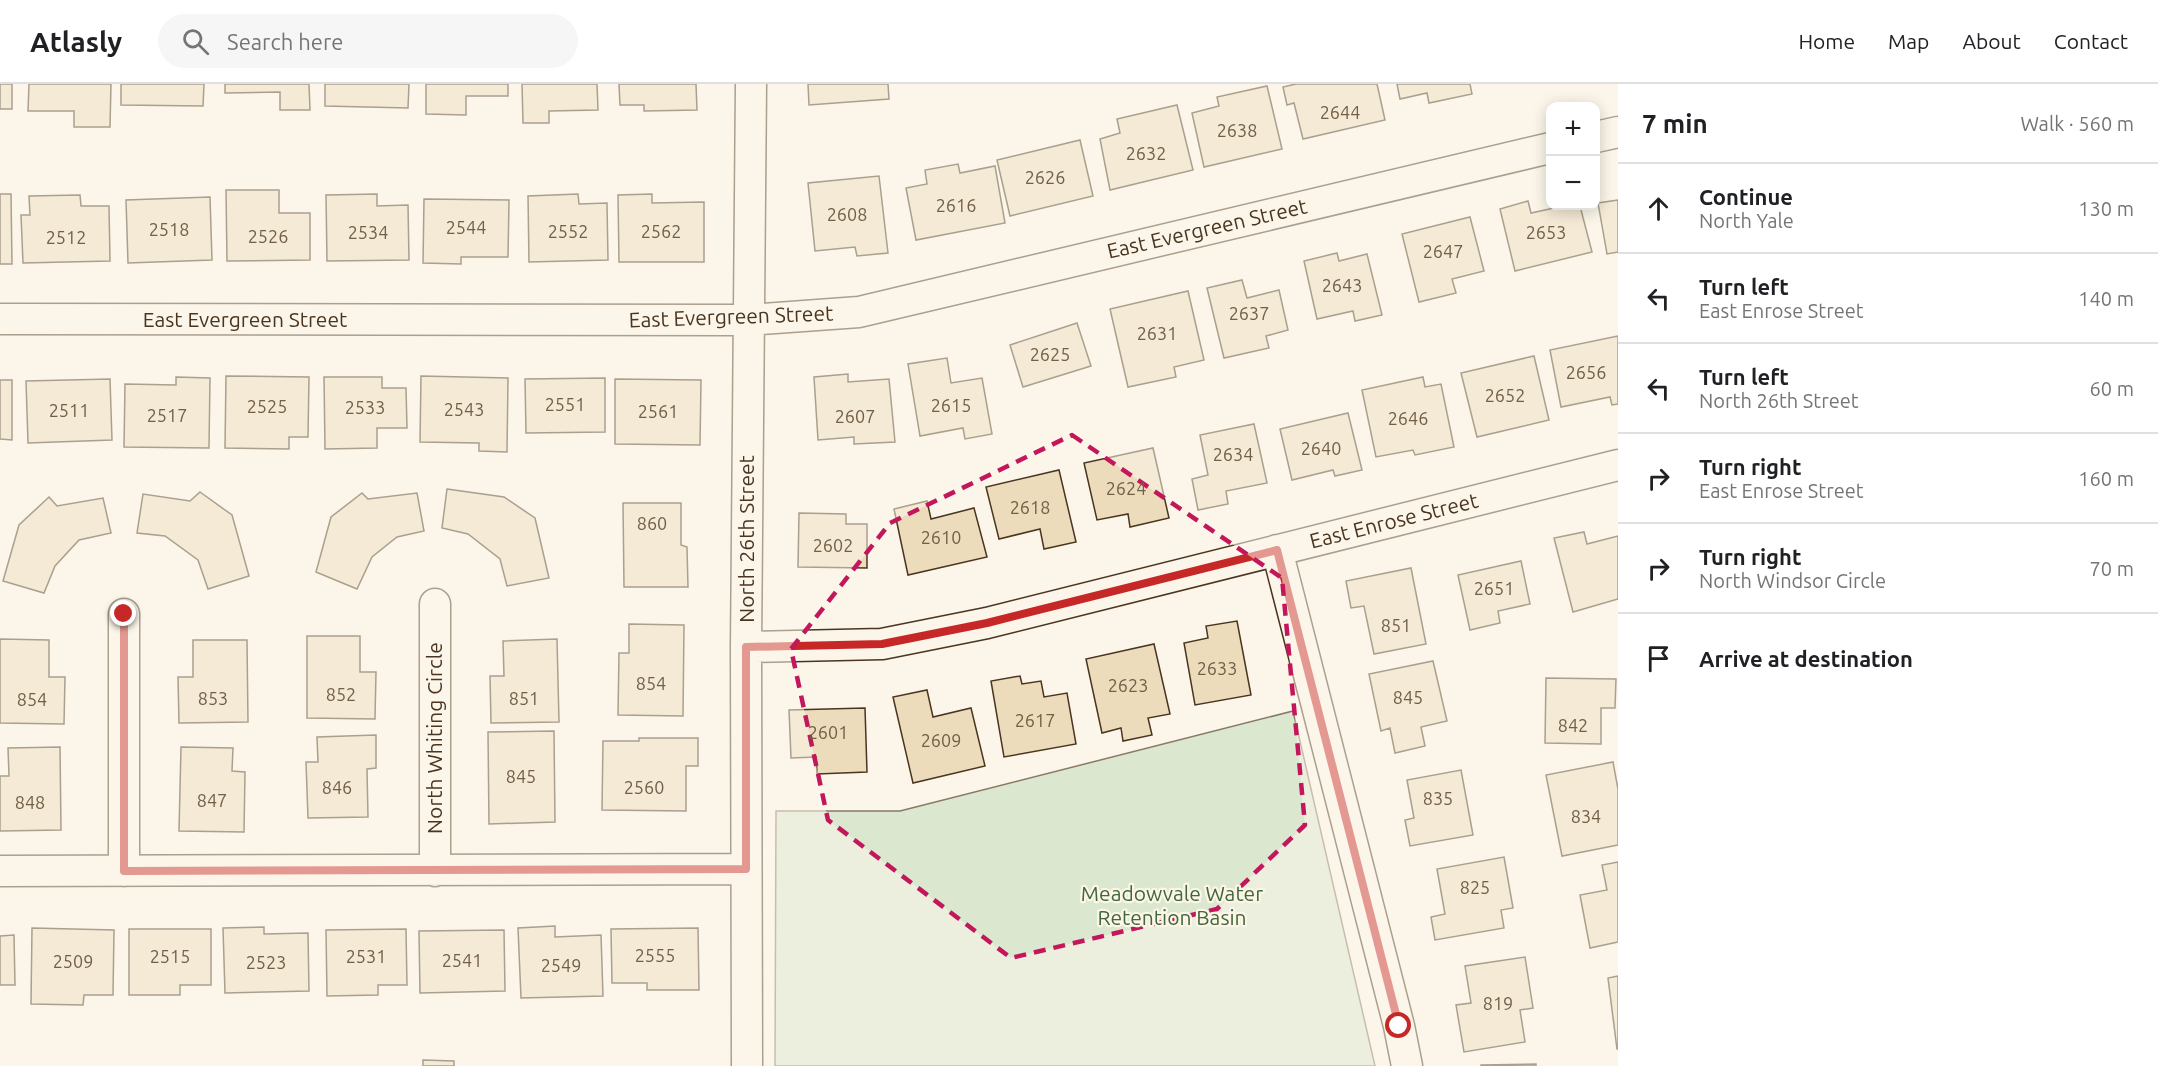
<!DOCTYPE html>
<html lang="en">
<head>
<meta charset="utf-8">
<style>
  body { margin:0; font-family:Ubuntu,sans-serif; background:#f6f6f6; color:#202124 }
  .controls { position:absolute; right:18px; top:18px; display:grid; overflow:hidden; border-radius:12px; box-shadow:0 3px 15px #0003 }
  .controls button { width:54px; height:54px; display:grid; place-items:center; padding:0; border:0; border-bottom:2px solid #e0e0e0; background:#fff; color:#202124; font:30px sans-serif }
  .stop { position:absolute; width:18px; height:18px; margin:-14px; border:4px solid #c62828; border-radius:50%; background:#fff }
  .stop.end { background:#c62828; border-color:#fff; box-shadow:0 2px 6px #0008 }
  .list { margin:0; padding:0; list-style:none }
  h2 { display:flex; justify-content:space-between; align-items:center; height:78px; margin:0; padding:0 24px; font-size:26px }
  h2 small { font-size:20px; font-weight:400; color:#757577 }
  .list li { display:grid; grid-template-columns:39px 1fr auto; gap:18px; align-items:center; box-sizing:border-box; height:90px; padding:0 24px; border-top:2px solid #e0e0e0 }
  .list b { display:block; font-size:22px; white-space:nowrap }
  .list p { margin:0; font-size:20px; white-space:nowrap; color:#757577 }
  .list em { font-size:20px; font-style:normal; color:#757577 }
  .icon { flex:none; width:33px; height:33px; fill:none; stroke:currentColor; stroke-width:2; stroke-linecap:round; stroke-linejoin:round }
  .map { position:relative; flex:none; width:1618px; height:982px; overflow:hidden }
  header { display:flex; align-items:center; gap:36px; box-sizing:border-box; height:84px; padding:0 30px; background:#fff; border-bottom:2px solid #e0e0e0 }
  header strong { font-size:28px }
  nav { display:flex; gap:33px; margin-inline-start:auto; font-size:21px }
  .search { width:420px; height:54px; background:#f6f6f6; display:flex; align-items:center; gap:15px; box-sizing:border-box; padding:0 21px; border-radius:33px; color:#757577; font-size:22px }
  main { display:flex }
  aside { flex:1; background:#fff }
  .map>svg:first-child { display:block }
  .green { fill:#dce7d0; stroke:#887966; stroke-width:1.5 }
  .building { fill:#ecdcbc; stroke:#4a3520; stroke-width:1.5 }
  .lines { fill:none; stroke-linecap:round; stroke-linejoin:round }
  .minor-casing { stroke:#4a3520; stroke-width:33 }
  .minor { stroke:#fbf6e9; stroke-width:30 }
  .route { stroke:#c62828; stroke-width:8 }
  .marked { fill:none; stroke:#c2185b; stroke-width:4.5; stroke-dasharray:12 8; stroke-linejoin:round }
  .labels { text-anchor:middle; stroke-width:4.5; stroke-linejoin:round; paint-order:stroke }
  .number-label { font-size:18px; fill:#725f47 }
  .street-label { font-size:21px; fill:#4a3520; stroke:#fbf6e9 }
  .park-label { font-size:21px; fill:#436837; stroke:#fbf6e9 }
</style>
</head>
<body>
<header>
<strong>Atlasly</strong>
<div class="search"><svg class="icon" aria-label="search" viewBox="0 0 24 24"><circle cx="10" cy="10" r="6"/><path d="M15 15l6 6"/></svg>Search here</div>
<nav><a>Home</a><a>Map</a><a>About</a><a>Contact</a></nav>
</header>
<main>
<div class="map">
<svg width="1618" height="982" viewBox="0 0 1618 982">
  <rect width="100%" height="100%" fill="#fbf6e9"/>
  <path class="green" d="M1293 627 1375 982H775L776 727H900Z"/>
  <path class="building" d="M0 0H12V25H0Z
    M29 0H111L110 43H74V27H28Z
    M121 0H204L203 22 121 21Z
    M225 0H309L310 26H280V8L225 9Z
    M325 0H409L408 24 325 22Z
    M426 0H508V12H466V31L426 30Z
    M522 0H597L598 26 549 27V39H523Z
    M619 0H696L697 26 644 27V21H620Z
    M808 0H888L889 15 809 21Z
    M1296 0H1377L1385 36 1303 55 1294 19 1287 21 1283 3Z
    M1397 0H1470L1472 10 1429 19 1427 9 1400 15Z
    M1267 2 1282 65 1204 83 1192 29 1219 22 1217 13Z
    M1177 21 1193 86 1110 106 1100 55 1120 49 1117 35Z
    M1080 56 1093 112 1010 132 997 76Z
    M958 80 960 89 995 82 1005 139 916 156 906 104 927 100 925 86Z
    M879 92 888 169 857 172 855 163 815 167 808 99Z
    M226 106H279V129H310V176L227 177Z
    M0 110H11L12 180H0Z
    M377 110V122L408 121 409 176 327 177 326 111Z
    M578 110 579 120 607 119 608 176 529 178 528 112Z
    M652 110V119L704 118V178H619L618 111Z
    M80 111 81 122H109L110 177 23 179 21 131H30L29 112Z
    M210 113 212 176 128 179 126 116Z
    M424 115 509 116 508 173H461V180L423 179Z
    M1618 116V168L1607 170 1598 119Z
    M1528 117 1531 129 1563 122H1580L1592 168 1515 187 1500 125Z
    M1470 133 1484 187 1452 195 1456 209 1419 218 1402 150Z
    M1337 169 1339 177 1367 170 1382 231 1355 237 1353 227 1317 235 1304 177Z
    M1242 196 1247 214 1279 206 1288 246 1266 252 1269 264 1224 274 1207 204Z
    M1188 207 1204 276 1174 283 1176 293 1128 303 1110 225Z
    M1077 239 1091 282 1023 303 1010 261Z
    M1618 252V320L1612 321 1610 313 1561 323 1550 266Z
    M1534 272 1549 336 1477 353 1461 289Z
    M947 274 951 299 982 294 992 350 965 355 963 344 920 352 908 280Z
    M848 290V298L889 295 895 358 854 360V353L818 356 814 293Z
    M226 292 309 293 308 353H289V365L225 364Z
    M421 292 508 294 507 368 479 367V359L420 358Z
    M176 293 210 294 209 364 124 363 125 300 176 301Z
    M324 293H382V304H406L407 344H377V364L325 365Z
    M1423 293 1425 303 1441 300 1454 363 1415 371 1413 366 1376 373 1362 306Z
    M605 294V348L526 349 525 295Z
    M110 295 112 356 28 359 26 297Z
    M615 295 701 296 700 361 615 360Z
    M0 296H12V356L0 355Z
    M1348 329 1362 386 1335 392 1333 386 1292 396 1280 345Z
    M1254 340 1267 399 1226 407 1228 420 1198 426 1192 395 1208 391 1200 351Z
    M1153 364 1169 434 1130 443 1128 430 1097 436 1084 379Z
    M1059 386 1076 458 1044 465 1040 445 999 455 986 403Z
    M447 405 504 413 535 434 549 494 507 502 500 475 468 450 442 444Z
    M200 408 232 431 249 492 208 505 198 476 165 452 137 449 143 410 190 417Z
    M362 409 368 415 417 409 424 447 397 453 372 473 357 505 316 488 331 433Z
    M49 413 57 422 103 414 111 449 79 456 55 482 44 509 3 497 19 441Z
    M927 417 931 435 974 424 987 473 908 491 894 425Z
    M623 419H681V461L687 463 688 503H624Z
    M799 429 846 430V440H867V484L798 483Z
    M1584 448 1587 460 1618 452V515L1573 528 1554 454Z
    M1521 477 1530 520 1498 527 1500 539 1470 546 1458 491Z
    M1411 484 1426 560 1374 570 1364 522 1351 524 1346 497Z
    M1237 537 1251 611 1195 621 1184 559 1208 554 1206 542Z
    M629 540 684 541 683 632 618 631 619 569H629Z
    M307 552H360V588H376L375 635 307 634Z
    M0 555 49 556V593H65L64 640 0 639Z
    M557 555 559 638 491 639 490 592H504L503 557Z
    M193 556H247L248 638 179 639 178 593H193Z
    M1154 560 1170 630 1148 634 1152 651 1123 657 1121 644 1102 649 1086 575Z
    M1433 577 1447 637 1421 643 1425 662 1395 669 1390 644 1381 647 1369 590Z
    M1020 592 1022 600 1041 597 1044 613 1067 609 1076 660 1004 673 991 597Z
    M1546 594 1616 595 1615 624H1601V660L1545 659Z
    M927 606 933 633 971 624 985 682 913 699 893 613Z
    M865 624 867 688 817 690 816 673 791 674 789 626Z
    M554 647 555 738 489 740 488 648Z
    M376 651V684L367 685 368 733 308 734 306 678H318L317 653Z
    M639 654H698V682H686V727L602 726 603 657H639Z
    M60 663 61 746 0 747V692H9L8 664Z
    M181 663 233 664 232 687 245 688 244 748 179 747Z
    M1613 678 1618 705V761L1562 772 1546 691Z
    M1461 686 1473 751 1410 762 1405 736 1414 734 1407 696Z
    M1504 773 1513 824 1501 826 1504 844 1435 856 1431 833 1445 830 1437 785Z
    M1618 778V858L1590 864 1580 811 1607 806 1602 781Z
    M555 842V853L601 851 603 912 521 914 518 844Z
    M264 843V850L308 849 309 907 225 909 223 844Z
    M32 844 114 846 113 911H84L83 921 31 920Z
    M698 844 699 906H647V899H612L611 845Z
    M129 845H211V901H180V911H129Z
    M406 845 407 901H378V911L327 912 326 846Z
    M504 846 505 907 420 909 419 847Z
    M14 851 15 901H0V852Z
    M1525 873 1533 924 1520 926 1525 958 1464 968 1456 921 1471 919 1465 882Z
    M1618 892V965H1617L1608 894Z
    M423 976 454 977V982H423Z
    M1536 980V982H1481V981Z"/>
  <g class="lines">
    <defs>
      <path id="minor" d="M1596 53 1618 48
        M0 235 749 236 859 228 1550 64
        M1277 466 1399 942 1407 982
        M746 563 882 560 987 539 1618 381
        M0 787 746 785
        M124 787V530
        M435 787V520
        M747 982 746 563 751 0"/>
    </defs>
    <use href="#minor" class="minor-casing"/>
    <use href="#minor" class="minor"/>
  </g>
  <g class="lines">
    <path class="route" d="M124 530V787L746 785V563L882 560 987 539 1277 466 1399 942"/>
  </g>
  <path d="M0 0H1618V982H0ZM1072 351 1282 494 1305 741 1217 825 1011 874 828 736 791 565 890 439Z" fill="#fbf6e9" fill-opacity=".55" fill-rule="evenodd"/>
  <path class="marked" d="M1072 351 1282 494 1305 741 1217 825 1011 874 828 736 791 565 890 439Z"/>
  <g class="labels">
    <g class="number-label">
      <text x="1340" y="35">2644</text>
      <text x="1237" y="53">2638</text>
      <text x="1146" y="76">2632</text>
      <text x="1045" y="100">2626</text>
      <text x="956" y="128">2616</text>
      <text x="847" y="137">2608</text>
      <text x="466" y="150">2544</text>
      <text x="169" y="152">2518</text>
      <text x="568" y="154">2552</text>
      <text x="661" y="154">2562</text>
      <text x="368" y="155">2534</text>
      <text x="1546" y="155">2653</text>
      <text x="268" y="159">2526</text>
      <text x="66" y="160">2512</text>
      <text x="1443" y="174">2647</text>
      <text x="1342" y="208">2643</text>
      <text x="1249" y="236">2637</text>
      <text x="1157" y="256">2631</text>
      <text x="1050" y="277">2625</text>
      <text x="1586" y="295">2656</text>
      <text x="1505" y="318">2652</text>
      <text x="565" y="327">2551</text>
      <text x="951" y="328">2615</text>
      <text x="267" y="329">2525</text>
      <text x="365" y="330">2533</text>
      <text x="464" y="332">2543</text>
      <text x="69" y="333">2511</text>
      <text x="658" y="334">2561</text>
      <text x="167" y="338">2517</text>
      <text x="855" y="339">2607</text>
      <text x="1408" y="341">2646</text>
      <text x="1321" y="371">2640</text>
      <text x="1233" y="377">2634</text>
      <text x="1126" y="411">2624</text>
      <text x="1030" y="430">2618</text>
      <text x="652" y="446">860</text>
      <text x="941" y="460">2610</text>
      <text x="833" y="468">2602</text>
      <text x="1494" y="511">2651</text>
      <text x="1396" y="548">851</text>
      <text x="1217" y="591">2633</text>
      <text x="651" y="606">854</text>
      <text x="1128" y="608">2623</text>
      <text x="341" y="617">852</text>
      <text x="1408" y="620">845</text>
      <text x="213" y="621">853</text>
      <text x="524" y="621">851</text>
      <text x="32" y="622">854</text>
      <text x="1035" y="643">2617</text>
      <text x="1573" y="648">842</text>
      <text x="828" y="655">2601</text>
      <text x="941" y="663">2609</text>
      <text x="521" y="699">845</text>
      <text x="337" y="710">846</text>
      <text x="644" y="710">2560</text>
      <text x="1438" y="721">835</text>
      <text x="212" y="723">847</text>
      <text x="30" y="725">848</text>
      <text x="1586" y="739">834</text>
      <text x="1475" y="810">825</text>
      <text x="655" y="878">2555</text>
      <text x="170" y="879">2515</text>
      <text x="366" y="879">2531</text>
      <text x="462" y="883">2541</text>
      <text x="73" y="884">2509</text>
      <text x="266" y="885">2523</text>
      <text x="561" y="888">2549</text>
      <text x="1498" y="926">819</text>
    </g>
    <g class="street-label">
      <text transform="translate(1207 145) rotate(-13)" y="7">East Evergreen Street</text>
      <text transform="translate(731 233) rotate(-2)" y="7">East Evergreen Street</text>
      <text x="245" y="243">East Evergreen Street</text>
      <text transform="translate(1394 437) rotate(-14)" y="7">East Enrose Street</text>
      <text transform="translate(747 455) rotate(-90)" y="7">North 26th Street</text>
      <text transform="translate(435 654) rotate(-90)" y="7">North Whiting Circle</text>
    </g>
    <g class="park-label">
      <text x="1172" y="817">Meadowvale Water<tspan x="1172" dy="24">Retention Basin</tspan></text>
    </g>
  </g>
</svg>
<div class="controls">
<button>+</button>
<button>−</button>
</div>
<div class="stop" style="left:1399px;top:942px"></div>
<div class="stop end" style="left:124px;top:530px"></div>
</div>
<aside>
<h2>7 min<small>Walk · 560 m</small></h2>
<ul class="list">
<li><svg class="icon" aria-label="ahead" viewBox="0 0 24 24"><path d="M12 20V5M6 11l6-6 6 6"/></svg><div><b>Continue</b><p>North Yale</p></div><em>130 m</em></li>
<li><svg class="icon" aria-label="left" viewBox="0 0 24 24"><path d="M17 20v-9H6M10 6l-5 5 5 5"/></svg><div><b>Turn left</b><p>East Enrose Street</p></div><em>140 m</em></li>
<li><svg class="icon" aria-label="left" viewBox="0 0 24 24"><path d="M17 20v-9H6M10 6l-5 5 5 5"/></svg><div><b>Turn left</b><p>North 26th Street</p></div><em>60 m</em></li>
<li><svg class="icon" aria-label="right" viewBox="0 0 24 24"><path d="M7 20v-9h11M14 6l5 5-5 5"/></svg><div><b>Turn right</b><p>East Enrose Street</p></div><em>160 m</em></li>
<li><svg class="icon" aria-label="right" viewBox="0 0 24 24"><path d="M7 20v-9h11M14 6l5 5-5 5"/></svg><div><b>Turn right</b><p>North Windsor Circle</p></div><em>70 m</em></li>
<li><svg class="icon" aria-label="arrive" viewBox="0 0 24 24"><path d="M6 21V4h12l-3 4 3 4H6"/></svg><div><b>Arrive at destination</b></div></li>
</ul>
</aside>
</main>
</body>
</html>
